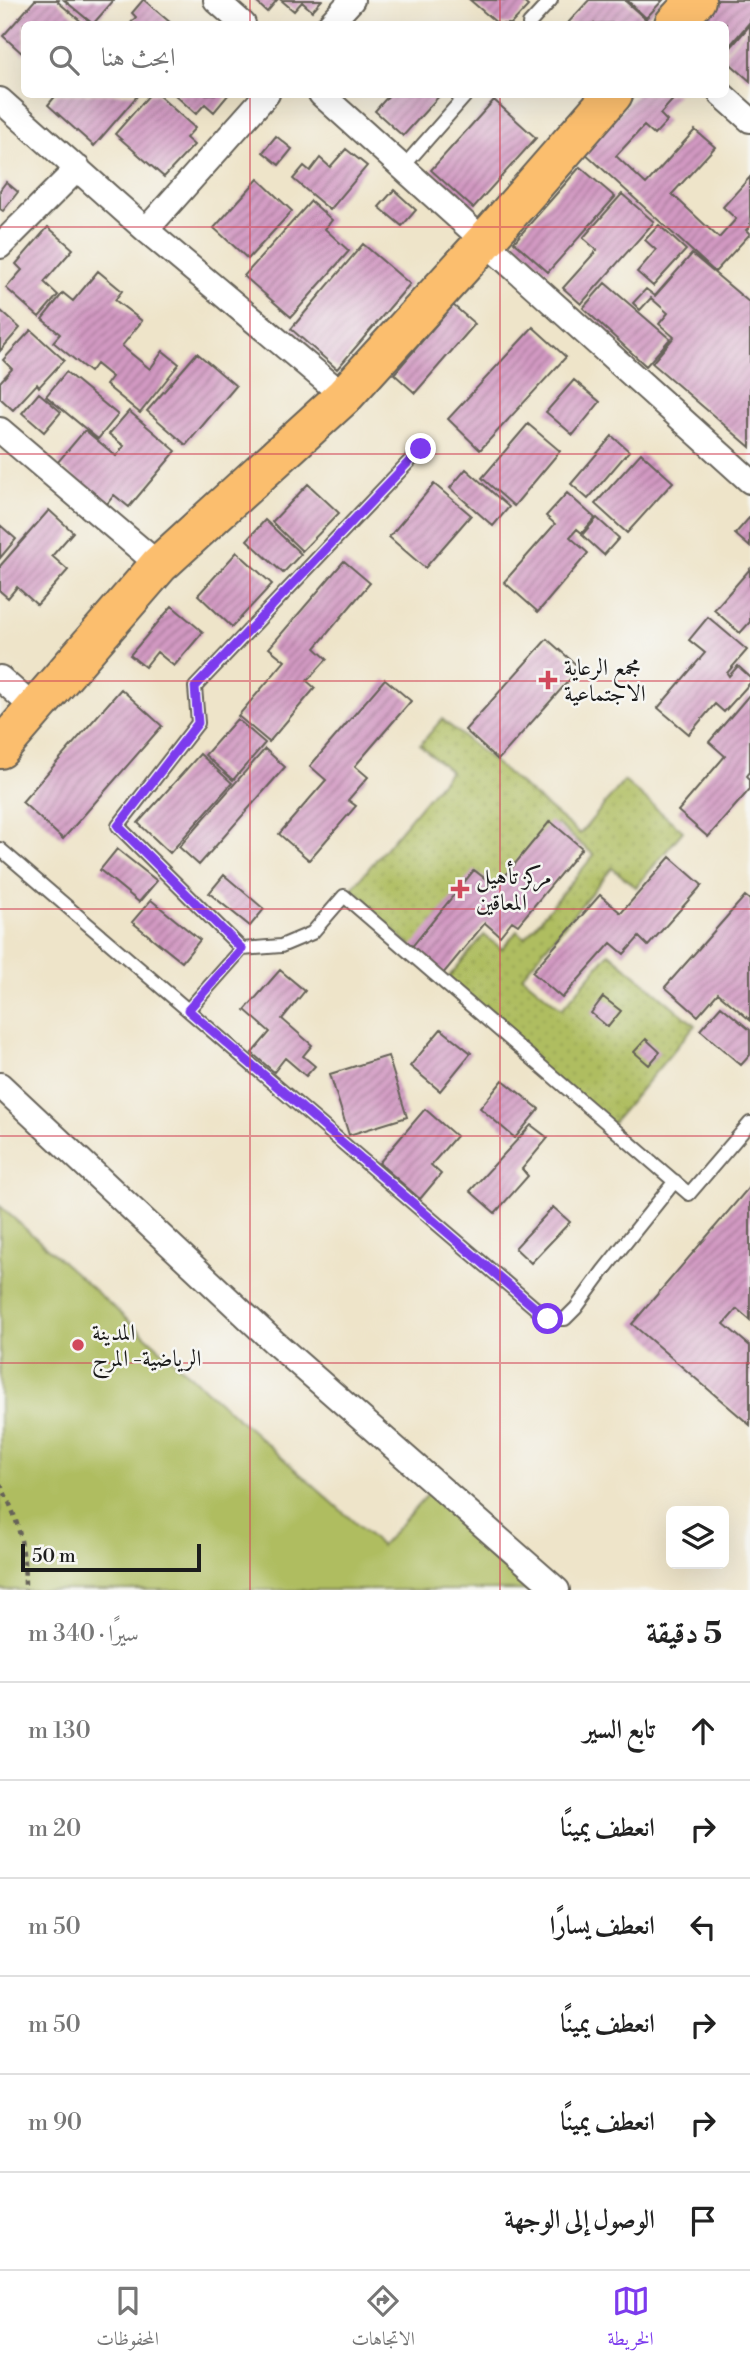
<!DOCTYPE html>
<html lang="ar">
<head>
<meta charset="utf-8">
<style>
  body { margin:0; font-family:"Libre Bodoni",Amiri,serif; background:#f6f6f6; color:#222; direction:rtl }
  .controls { position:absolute; right:21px; bottom:21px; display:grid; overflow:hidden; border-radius:10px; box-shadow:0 7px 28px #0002 }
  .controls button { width:63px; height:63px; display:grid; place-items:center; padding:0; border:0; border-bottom:2px solid #e0e0e0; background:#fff; color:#222; font:35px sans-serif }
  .scale { position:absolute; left:21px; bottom:18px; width:180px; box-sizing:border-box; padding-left:7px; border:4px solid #1c1c1c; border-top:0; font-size:19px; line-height:24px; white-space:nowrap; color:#1c1c1c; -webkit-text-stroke:5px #f6f6f2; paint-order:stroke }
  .stop { position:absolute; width:21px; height:21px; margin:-16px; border:5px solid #7c3aed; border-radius:50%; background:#fff }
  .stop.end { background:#7c3aed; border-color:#fff; box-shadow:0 2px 7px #0008 }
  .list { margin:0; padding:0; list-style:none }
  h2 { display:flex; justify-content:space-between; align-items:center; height:91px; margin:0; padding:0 28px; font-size:30px }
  h2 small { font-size:23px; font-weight:400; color:#767676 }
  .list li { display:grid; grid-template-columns:46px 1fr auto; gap:21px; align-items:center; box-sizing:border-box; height:98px; padding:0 28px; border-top:2px solid #e0e0e0 }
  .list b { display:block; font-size:26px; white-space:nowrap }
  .list em { font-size:23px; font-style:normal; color:#767676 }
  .icon { flex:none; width:38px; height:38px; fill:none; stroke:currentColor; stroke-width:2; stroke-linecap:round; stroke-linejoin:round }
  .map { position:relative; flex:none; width:750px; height:1590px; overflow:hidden; direction:ltr }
  .search { position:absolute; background:#fff; box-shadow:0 7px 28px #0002; left:21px; right:21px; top:21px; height:77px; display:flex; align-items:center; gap:18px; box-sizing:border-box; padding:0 24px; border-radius:10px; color:#767676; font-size:26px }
  .sheet { height:679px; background:#fff }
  nav { display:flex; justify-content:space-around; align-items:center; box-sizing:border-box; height:98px; border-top:2px solid #e0e0e0; background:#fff; font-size:19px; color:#767676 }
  nav a { display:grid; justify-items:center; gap:4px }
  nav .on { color:#7c3aed }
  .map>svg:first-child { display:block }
  .green { fill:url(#green-dots); stroke:#666c3e; stroke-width:2 }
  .pitch { fill:#afbd60; stroke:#666c3e; stroke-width:2 }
  .building { fill:url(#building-hatch) }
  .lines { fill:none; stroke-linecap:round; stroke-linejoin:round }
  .service-casing { stroke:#666259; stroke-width:16 }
  .minor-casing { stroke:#666259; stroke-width:28 }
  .primary-casing { stroke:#666259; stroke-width:42 }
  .path { stroke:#666259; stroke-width:4.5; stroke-dasharray:5 5; stroke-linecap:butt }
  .service { stroke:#fff; stroke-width:12 }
  .minor { stroke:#fff; stroke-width:24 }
  .primary { stroke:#fbbe6e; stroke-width:38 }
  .route { stroke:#7c3aed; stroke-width:9 }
  .grid { fill:none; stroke:#d1495b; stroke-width:2; stroke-opacity:0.55 }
  .poi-dot { fill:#d1495b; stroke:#f6f6f2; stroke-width:2.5 }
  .labels { text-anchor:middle; stroke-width:5; stroke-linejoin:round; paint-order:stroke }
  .poi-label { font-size:23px; fill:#1c1c1c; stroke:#f6f6f2; text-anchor:start }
</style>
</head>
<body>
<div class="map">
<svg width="750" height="1590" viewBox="0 0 750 1590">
  <defs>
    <pattern id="green-dots" width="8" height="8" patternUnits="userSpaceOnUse" patternTransform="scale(1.75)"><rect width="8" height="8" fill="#afbd60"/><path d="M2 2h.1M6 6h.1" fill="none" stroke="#96a253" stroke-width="1.8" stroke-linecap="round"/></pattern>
    <pattern id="building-hatch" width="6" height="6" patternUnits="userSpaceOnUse" patternTransform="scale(1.75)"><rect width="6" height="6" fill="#d299c2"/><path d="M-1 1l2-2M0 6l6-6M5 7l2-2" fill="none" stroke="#aa7c9d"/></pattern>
  </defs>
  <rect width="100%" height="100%" fill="#f6f6f2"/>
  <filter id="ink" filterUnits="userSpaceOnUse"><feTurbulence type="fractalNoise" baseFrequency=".0143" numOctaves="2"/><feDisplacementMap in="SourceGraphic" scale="14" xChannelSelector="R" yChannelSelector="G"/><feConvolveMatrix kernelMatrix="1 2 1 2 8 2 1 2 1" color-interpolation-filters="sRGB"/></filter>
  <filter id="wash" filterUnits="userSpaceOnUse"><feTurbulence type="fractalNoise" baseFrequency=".00686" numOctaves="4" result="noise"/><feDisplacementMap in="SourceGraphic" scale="28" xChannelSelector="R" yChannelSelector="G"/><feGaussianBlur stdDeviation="1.57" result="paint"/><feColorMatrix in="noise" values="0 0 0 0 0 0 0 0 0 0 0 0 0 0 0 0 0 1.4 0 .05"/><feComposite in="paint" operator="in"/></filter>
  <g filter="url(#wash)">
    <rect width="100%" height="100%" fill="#eee4c9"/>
    <path class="green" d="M442 719 580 834 624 781 683 831 636 887 612 868 522 976 562 1009 609 953 695 1025 610 1126 442 985 484 935 502 949 517 931 525 938 594 855 557 824 498 894 414 948 348 893 450 771 420 745Z"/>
    <path class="pitch" d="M0 1206 381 1546 438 1483 558 1590H0Z"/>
    <g id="blocks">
      <path class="building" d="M35 0H59L58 2 84 24H24V55L3 36Z
        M64 0H114L93 24Z
        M143 0H144L172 24H130L136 17 132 13Z
        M254 0H277L267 12Z
        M281 0H322L312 11 302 2 294 11Z
        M470 0H521L528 6 511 24H498Z
        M589 0H624L650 23 567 24Z
        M627 0H663L646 18Z
        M716 0H750V22L726 50V24H695Z
        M750 25V81L726 60V53Z
        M57 94H139L94 146 48 105Z
        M150 94H157L195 128 186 138 194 145 164 177 115 134Z
        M174 94H229L214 112 205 104 196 114Z
        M390 94H441L403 136 375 111Z
        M637 94H678L660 114 667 121 654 135 644 126 616 156 646 184 695 130 715 147 672 194 719 238 736 219 723 207 750 177V226L746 230 750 234 715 272 584 152Z
        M494 100 536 138 473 208 431 170Z
        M276 136 292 149 279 165 263 152Z
        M346 149 367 166 330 210 293 179 304 166 310 171 320 158 330 167Z
        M580 167 615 197 548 272 514 242Z
        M258 179 292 211 248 259 214 228Z
        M6 182 18 192 3 211 0 209V190Z
        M394 190 416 210 402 226 379 207Z
        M622 194 654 222 581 304 563 288 597 250 583 238Z
        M311 201 332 220 325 229 349 251 291 317 244 276Z
        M659 225 686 250 653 286 637 272 656 250 645 240Z
        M48 227 73 249 44 282 58 295 39 317 6 288 22 270 16 264Z
        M363 244 410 284 337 369 291 329Z
        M692 254 750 303V447L652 363 674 337 659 324 668 313 651 298 640 310 633 303 646 289 655 296Z
        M98 271 122 291 115 300 142 321 122 346 150 369 163 351 179 364 140 413 106 385 112 377 96 364 90 372 53 342 60 334 42 319 63 293 73 301Z
        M605 283 670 339 646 366 583 308Z
        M453 305 475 324 415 393 394 374Z
        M0 310 20 328 0 351Z
        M533 327 566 357 480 450 448 419Z
        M31 330 64 360 39 387 37 384 13 410 0 398V382L12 369 3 360Z
        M197 353 236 386 186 445 147 411Z
        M66 372 118 415 98 439 46 396Z
        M574 380 600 402 573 435 546 412Z
        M39 393 61 412 44 432 22 413Z
        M129 411 176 451 129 507 114 495 107 504 57 463 85 430 116 456 124 446 109 434Z
        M528 424 560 451 514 506 482 478Z
        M612 436 629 451 588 499 571 484Z
        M641 453 673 482 627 533 595 504Z
        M466 469 509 507 493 526 450 488Z
        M308 484 339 513 302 551 272 522Z
        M434 484 471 515 425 568 389 537Z
        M567 493 595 518 582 533 577 529 570 537 588 553 538 612 504 582 555 524 546 516Z
        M49 510 73 532 52 556 68 570 37 605 17 587 8 598 0 591V566Z
        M750 517V547L735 534Z
        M597 518 619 538 604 555 582 535Z
        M265 520 301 554 283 573 247 540Z
        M0 525 16 539 0 558Z
        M237 552 272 584 232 627 198 595Z
        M344 561 370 583 315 648 327 659 307 681 315 688 269 742 238 716 285 661 269 648Z
        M750 569V622L740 633 714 610Z
        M172 606 203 632 174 666 157 652 145 667 130 655Z
        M708 617 747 650 727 673 729 676 738 666 750 677V683L724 712 715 704 689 734 658 708 705 653 689 640Z
        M547 639 580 668 498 760 465 730Z
        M385 679 411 701 355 766 368 777 348 800 356 806 309 860 279 834 326 780 310 766Z
        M121 689 162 726 63 839 22 802Z
        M750 694V772L747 776 750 779V789L708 837 678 811 725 756 709 742Z
        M237 719 265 743 233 780 205 755Z
        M265 749 285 767 199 865 179 847Z
        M200 754 232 783 170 853 138 823Z
        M550 821 582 848 518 925 512 921 500 936 485 923 442 975 410 949 474 870 496 887Z
        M117 849 157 881 139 902 100 870Z
        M670 857 702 885 648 946 639 937 624 954 611 943 562 998 532 972 600 895 621 913Z
        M224 875 264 909 250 926 209 893Z
        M745 896 750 900V1020L718 993 698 1016 665 987Z
        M151 900 200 940 182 962 132 922Z
        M280 970 305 991 282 1019 312 1045 303 1056 315 1066 306 1076 285 1058 274 1072 252 1053 270 1032 245 1010Z
        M603 997 621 1011 608 1027 591 1013Z
        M721 1006 750 1030V1055L741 1065 700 1030Z
        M441 1029 471 1053 440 1091 410 1066Z
        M646 1039 660 1052 649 1065 634 1052Z
        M388 1056 407 1117 349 1135 330 1074Z
        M503 1080 539 1109 515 1138 480 1108Z
        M425 1109 456 1136 431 1165 441 1174 420 1199 379 1163Z
        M531 1125 548 1138 522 1169 528 1176 495 1213 470 1191Z
        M750 1186V1320L737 1309 724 1324 750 1346V1425L632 1324Z
        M553 1207 570 1222 531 1263 515 1248Z"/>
    </g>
  </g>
  <g filter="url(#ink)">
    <use href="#blocks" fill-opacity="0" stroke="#666259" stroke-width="2"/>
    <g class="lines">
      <defs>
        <path id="service" d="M529 24 551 0
          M403 167 467 94
          M421 449 195 687 198 723 118 826 242 949 281 946 312 933 344 896 689 1194 750 1123
          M0 849 548 1319H565L576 1308 603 1271 675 1181
          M188 1010 242 949"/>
        <path id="minor" d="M216 0 243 24
          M330 24 352 0
          M321 94 750 481
          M721 94 750 120
          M0 100 146 230 344 396
          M146 230 267 94
          M0 246 78 168
          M0 430 159 565
          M0 678 35 709
          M0 1085 274 1342 557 1590"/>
        <path id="primary" d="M674 24 696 0
          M0 749 159 565 344 396 485 241 613 94"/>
      </defs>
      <use href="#service" class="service-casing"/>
      <use href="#minor" class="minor-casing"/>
      <use href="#primary" class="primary-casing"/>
      <path class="path" d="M0 1484C20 1521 25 1549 25 1590"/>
      <use href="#service" class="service"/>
      <use href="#minor" class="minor"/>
      <use href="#primary" class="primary"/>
    </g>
  </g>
  <g class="lines" filter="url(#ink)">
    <path class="route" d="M421 449 195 687 198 723 118 826 242 949 188 1010 548 1319"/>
  </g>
  <path class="grid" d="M250 0V24M500 0V24M250 94V1590M500 94V1590M0 227H750M0 454H750M0 681H750M0 909H750M0 1136H750M0 1363H750"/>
  <g class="poi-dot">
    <path d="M544.5 669.5h7v7h7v7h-7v7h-7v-7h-7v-7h7z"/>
    <path d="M456.5 878.5h7v7h7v7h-7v7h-7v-7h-7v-7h7z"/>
    <circle cx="78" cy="1345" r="7"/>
  </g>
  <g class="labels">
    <g class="poi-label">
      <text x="564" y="675">مجمع الرعاية<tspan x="564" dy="26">الاجتماعية</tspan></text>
      <text x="476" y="884">مركز تأهيل<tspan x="476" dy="26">المعاقين</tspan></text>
      <text x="92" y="1340">المدينة<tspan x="92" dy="26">الرياضية- المرج</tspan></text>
    </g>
  </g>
</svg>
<div class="controls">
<button><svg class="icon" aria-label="layers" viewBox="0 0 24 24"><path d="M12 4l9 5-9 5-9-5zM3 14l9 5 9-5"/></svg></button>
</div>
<div class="scale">50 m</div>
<div class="stop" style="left:548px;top:1319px"></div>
<div class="stop end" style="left:421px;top:449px"></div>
<div class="search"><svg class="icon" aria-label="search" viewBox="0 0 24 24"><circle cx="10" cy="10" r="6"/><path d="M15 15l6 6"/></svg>ابحث هنا</div>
</div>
<section class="sheet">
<h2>5 دقيقة<small>سيرًا · 340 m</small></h2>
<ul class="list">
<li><svg class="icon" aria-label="ahead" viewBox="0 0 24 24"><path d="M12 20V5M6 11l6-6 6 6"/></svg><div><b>تابع السير</b></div><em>130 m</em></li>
<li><svg class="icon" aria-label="right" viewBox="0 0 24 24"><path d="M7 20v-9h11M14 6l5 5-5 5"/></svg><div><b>انعطف يمينًا</b></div><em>20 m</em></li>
<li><svg class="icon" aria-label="left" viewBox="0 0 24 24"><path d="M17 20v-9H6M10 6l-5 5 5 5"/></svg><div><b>انعطف يسارًا</b></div><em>50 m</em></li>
<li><svg class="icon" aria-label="right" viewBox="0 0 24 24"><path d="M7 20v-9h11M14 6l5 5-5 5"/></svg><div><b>انعطف يمينًا</b></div><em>50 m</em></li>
<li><svg class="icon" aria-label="right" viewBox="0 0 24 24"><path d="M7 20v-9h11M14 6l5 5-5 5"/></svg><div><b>انعطف يمينًا</b></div><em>90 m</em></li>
<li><svg class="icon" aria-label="arrive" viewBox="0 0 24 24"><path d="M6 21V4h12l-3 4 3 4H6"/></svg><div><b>الوصول إلى الوجهة</b></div></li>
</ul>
</section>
<nav>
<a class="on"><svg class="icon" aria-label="map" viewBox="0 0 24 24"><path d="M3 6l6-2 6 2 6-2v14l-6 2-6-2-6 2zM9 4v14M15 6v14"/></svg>الخريطة</a>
<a><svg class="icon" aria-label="directions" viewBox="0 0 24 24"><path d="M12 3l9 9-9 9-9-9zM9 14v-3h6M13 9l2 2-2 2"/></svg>الاتجاهات</a>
<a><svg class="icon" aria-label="saved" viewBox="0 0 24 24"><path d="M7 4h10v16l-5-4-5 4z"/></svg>المحفوظات</a>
</nav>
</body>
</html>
